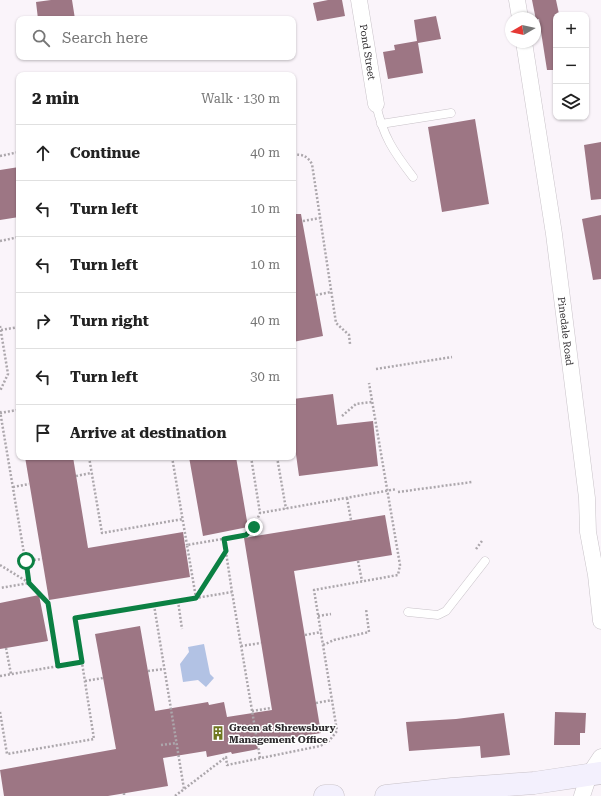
<!DOCTYPE html>
<html lang="en">
<head>
<meta charset="utf-8">
<style>
  body { margin:0; font-family:"Roboto Serif",serif; background:#f6f6f6; color:#222 }
  .controls { position:absolute; right:12px; top:12px; display:grid; overflow:hidden; border-radius:8px; box-shadow:0 1px 3px #0004 }
  .controls button { width:36px; height:36px; display:grid; place-items:center; padding:0; border:0; border-bottom:1px solid #e0e0e0; background:#fff; color:#222; font:20px sans-serif }
  .compass { position:absolute; left:505px; top:12px; width:36px; height:36px; border-radius:50%; background:#fff; box-shadow:0 1px 3px #0004; rotate:261deg }
  .stop { position:absolute; width:12px; height:12px; margin:-9px; border:3px solid #0b8043; border-radius:50%; background:#fff }
  .stop.end { background:#0b8043; border-color:#fff; box-shadow:0 1px 4px #0008 }
  .list { margin:0; padding:0; list-style:none }
  h2 { display:flex; justify-content:space-between; align-items:center; height:52px; margin:0; padding:0 16px; font-size:17px }
  h2 small { font-size:13px; font-weight:400; color:#767676 }
  .list li { display:grid; grid-template-columns:26px 1fr auto; gap:12px; align-items:center; box-sizing:border-box; height:56px; padding:0 16px; border-top:1px solid #e0e0e0 }
  .list b { display:block; font-size:15px; white-space:nowrap }
  .list em { font-size:13px; font-style:normal; color:#767676 }
  .icon { flex:none; width:22px; height:22px; fill:none; stroke:currentColor; stroke-width:2; stroke-linecap:round; stroke-linejoin:round }
  .map { position:relative; flex:none; width:601px; height:796px; overflow:hidden }
  .search { position:absolute; background:#fff; box-shadow:0 1px 3px #0004; left:16px; top:16px; width:280px; height:44px; display:flex; align-items:center; gap:10px; box-sizing:border-box; padding:0 14px; border-radius:8px; color:#767676; font-size:15px }
  .panel { position:absolute; background:#fff; box-shadow:0 1px 3px #0004; left:16px; top:72px; width:280px; height:388px; border-radius:8px }
  .map>svg:first-child { display:block }
  .water { fill:#b2c2e4 }
  .building { fill:#9d7684 }
  .lines { fill:none; stroke-linecap:round; stroke-linejoin:round }
  .lane-casing { stroke:#c8c2c8; stroke-width:9 }
  .street-casing { stroke:#c8c2c8; stroke-width:17 }
  .secondary-casing { stroke:#c8c2c8; stroke-width:23 }
  .path { stroke:#aca7ac; stroke-width:2.5; stroke-dasharray:2 2; stroke-linecap:butt }
  .lane { stroke:#fff; stroke-width:8 }
  .street { stroke:#fff; stroke-width:16 }
  .secondary { stroke:#f3f0fd; stroke-width:22 }
  .route { stroke:#0b8043; stroke-width:5 }
  .labels { text-anchor:middle; stroke-width:3; stroke-linejoin:round; paint-order:stroke }
  .street-label { font-size:10px; fill:#2f2c2f; stroke:#fff }
  .poi-label { font-size:10px; font-weight:bold; fill:#2f2c2f; stroke:#fff; text-anchor:start }
</style>
</head>
<body>
<div class="map">
<svg width="601" height="796" viewBox="0 0 601 796">
  <rect width="100%" height="100%" fill="#faf4fa"/>
  <path class="water" d="M204 644 210 674 214 678 206 687 198 680 183 682 180 664 189 652 188 647Z"/>
  <path class="building" d="M51 0H72L75 19H38L36 2Z
    M328 0H342L345 16 317 21 313 3Z
    M532 0H556L559 14 556 15V70H547L539 19 536 20Z
    M436 16 441 39 418 43 423 73 388 79 383 52 395 50 394 45 417 41 414 20Z
    M475 119 489 204 442 212 428 127Z
    M601 142V199L591 200 584 145Z
    M19 167V217L0 220V170Z
    M293 214H301L323 336 293 342Z
    M601 215V279L593 280 582 219Z
    M333 394 337 425 373 421 378 466 299 476 293 433V399Z
    M25 457H73L88 548 183 532 190 577 49 600Z
    M189 457H236L248 527 203 536Z
    M385 515 392 555 294 571 321 733 257 744 258 749 232 754 231 752 207 757 206 751 163 758 168 786 108 796H4L0 770 116 749 95 634 140 626 155 711 208 702 209 705 224 702 227 717 272 710 244 538Z
    M39 595 48 641 0 649V603Z
    M555 712 586 713 585 733H580V745H554Z
    M504 713 510 755 481 758 480 746 409 751 406 722 456 719Z"/>
  <g class="lines">
    <defs>
      <path id="lane" d="M376 104C383 136 393 151 413 177
        M381 124 451 113
        M408 612 438 615 446 611 485 561"/>
      <path id="street" d="M359 0 376 104
        M517 0 520 18
        M524 42 554 234 587 498 588 532 596 575 601 621
        M582 796 589 775 601 757"/>
      <path id="secondary" d="M325 796H333
        M386 796 452 789 534 783 601 773"/>
    </defs>
    <use href="#lane" class="lane-casing"/>
    <use href="#street" class="street-casing"/>
    <use href="#secondary" class="secondary-casing"/>
    <path class="path" d="M293 155C303 154 307 156 312 164L336 323 349 335 350 344
      M0 156 19 152
      M303 221 320 218
      M0 241 19 237
      M316 295 331 292
      M0 326 8 374 0 391
      M1 330 19 327
      M376 369 452 357
      M0 411 29 583 0 588
      M0 413 17 410
      M342 416 356 404 372 402
      M89 457 102 533 183 519
      M172 457 187 545
      M251 457 260 513
      M277 457 286 509
      M76 476 91 473
      M13 487 29 484
      M398 492 472 482
      M347 498 351 520
      M224 539 232 592
      M476 549 482 541
      M26 561 42 559
      M358 561 362 581
      M0 565 31 584 48 603 58 666
      M178 601 182 629
      M154 605 184 789
      M318 616 331 614
      M305 635 321 632
      M323 645 334 640 369 632 366 609
      M241 646 261 643
      M6 648 11 674
      M148 671 164 669
      M0 676 82 662
      M85 681 103 678
      M316 703 332 700
      M252 711 271 708
      M0 712 7 754 94 739 75 618 196 598 226 551
      M161 745 177 743
      M260 758 232 592 196 598 187 545 246 535 254 527 260 513 397 489
      M124 793V796
      M175 796 226 757 227 765 320 746 329 741 337 731 314 590 398 575 400 565 369 383"/>
    <use href="#lane" class="lane"/>
    <use href="#street" class="street"/>
    <use href="#secondary" class="secondary"/>
  </g>
  <g class="lines">
    <path class="route" d="M26 561 29 583 48 603 58 666 82 662 75 618 196 598 226 551 224 539 246 535 254 527"/>
  </g>
  <defs>
    <symbol id="building-bare" viewBox="-9 -9 18 18"><path d="M-4-6H4V6H1V3H-1V6H-4ZM-2.5-4.3h1.7v1.8h-1.7ZM.8-4.3h1.7v1.8H.8ZM-2.5-1h1.7V.8h-1.7ZM.8-1h1.7V.8H.8Z" fill="#6f7720" stroke="#fff" stroke-width="2.5" paint-order="stroke"/></symbol>
  </defs>
  <g fill-rule="evenodd">
    <use href="#building-bare" x="208" y="723" width="20" height="20"/>
  </g>
  <g class="labels">
    <g class="street-label">
      <text transform="translate(368 52) rotate(81)" y="4">Pond Street</text>
      <text transform="translate(566 331) rotate(83)" y="4">Pinedale Road</text>
    </g>
    <g class="poi-label">
      <text x="229" y="731">Green at Shrewsbury<tspan x="229" dy="12">Management Office</tspan></text>
    </g>
  </g>
</svg>
<div class="controls">
<button>+</button>
<button>−</button>
<button><svg class="icon" aria-label="layers" viewBox="0 0 24 24"><path d="M12 4l9 5-9 5-9-5zM3 14l9 5 9-5"/></svg></button>
</div>
<svg class="compass" viewBox="-18 -18 36 36"><path d="M0-13l5 13h-10z" fill="#e53935"/><path d="M0 13l5-13h-10z" fill="#767676"/></svg>
<div class="stop" style="left:26px;top:561px"></div>
<div class="stop end" style="left:254px;top:527px"></div>
<div class="search"><svg class="icon" aria-label="search" viewBox="0 0 24 24"><circle cx="10" cy="10" r="6"/><path d="M15 15l6 6"/></svg>Search here</div>
<section class="panel">
<h2>2 min<small>Walk · 130 m</small></h2>
<ul class="list">
<li><svg class="icon" aria-label="ahead" viewBox="0 0 24 24"><path d="M12 20V5M6 11l6-6 6 6"/></svg><div><b>Continue</b></div><em>40 m</em></li>
<li><svg class="icon" aria-label="left" viewBox="0 0 24 24"><path d="M17 20v-9H6M10 6l-5 5 5 5"/></svg><div><b>Turn left</b></div><em>10 m</em></li>
<li><svg class="icon" aria-label="left" viewBox="0 0 24 24"><path d="M17 20v-9H6M10 6l-5 5 5 5"/></svg><div><b>Turn left</b></div><em>10 m</em></li>
<li><svg class="icon" aria-label="right" viewBox="0 0 24 24"><path d="M7 20v-9h11M14 6l5 5-5 5"/></svg><div><b>Turn right</b></div><em>40 m</em></li>
<li><svg class="icon" aria-label="left" viewBox="0 0 24 24"><path d="M17 20v-9H6M10 6l-5 5 5 5"/></svg><div><b>Turn left</b></div><em>30 m</em></li>
<li><svg class="icon" aria-label="arrive" viewBox="0 0 24 24"><path d="M6 21V4h12l-3 4 3 4H6"/></svg><div><b>Arrive at destination</b></div></li>
</ul>
</section>
</div>
</body>
</html>
